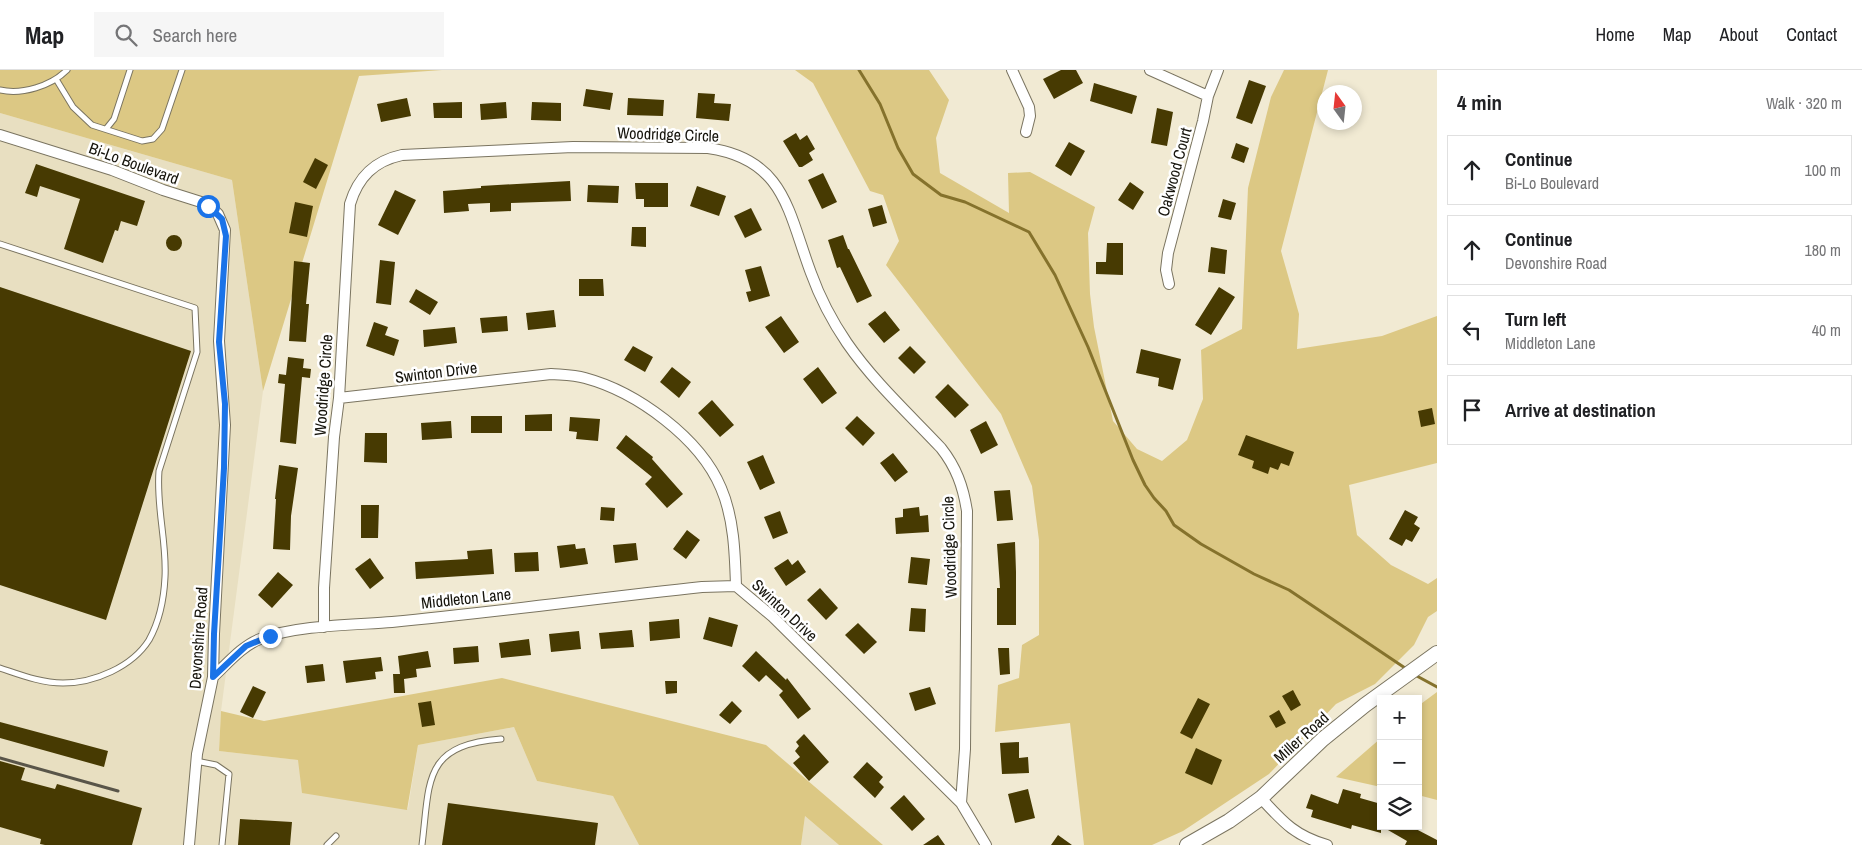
<!DOCTYPE html>
<html lang="en">
<head>
<meta charset="utf-8">
<style>
  body { margin:0; font-family:"Archivo Narrow",sans-serif; background:#f6f6f6; color:#202124 }
  .controls { position:absolute; right:15px; bottom:15px; display:grid; overflow:hidden; border-radius:0px; box-shadow:0 2px 8px #0003 }
  .controls button { width:45px; height:45px; display:grid; place-items:center; padding:0; border:0; border-bottom:1px solid #e0e0e0; background:#fff; color:#202124; font:25px sans-serif }
  .compass { position:absolute; left:1317px; top:15px; width:45px; height:45px; border-radius:50%; background:#fff; box-shadow:0 2px 8px #0003; rotate:345deg }
  .stop { position:absolute; width:15px; height:15px; margin:-11px; border:4px solid #1a73e8; border-radius:50%; background:#fff }
  .stop.end { background:#1a73e8; border-color:#fff; box-shadow:0 1px 5px #0008 }
  .list { margin:0; padding:0; list-style:none }
  h2 { display:flex; justify-content:space-between; align-items:center; height:65px; margin:0; padding:0 20px; font-size:21px }
  h2 small { font-size:16px; font-weight:400; color:#757577 }
  .list li { display:grid; grid-template-columns:32px 1fr auto; gap:15px; align-items:center; box-sizing:border-box; height:70px; margin:0 10px 10px; padding:0 10px; border:1px solid #e0e0e0; border-radius:0px }
  .list b { display:block; font-size:19px; white-space:nowrap }
  .list p { margin:0; font-size:16px; white-space:nowrap; color:#757577 }
  .list em { font-size:16px; font-style:normal; color:#757577 }
  .icon { flex:none; width:28px; height:28px; fill:none; stroke:currentColor; stroke-width:2; stroke-linecap:round; stroke-linejoin:round }
  .map { position:relative; flex:none; width:1437px; height:775px; overflow:hidden }
  header { display:flex; align-items:center; gap:30px; box-sizing:border-box; height:70px; padding:0 25px; background:#fff; border-bottom:1px solid #e0e0e0 }
  header strong { font-size:24px }
  nav { display:flex; gap:28px; margin-inline-start:auto; font-size:18px }
  .search { width:350px; height:45px; background:#f6f6f6; display:flex; align-items:center; gap:12px; box-sizing:border-box; padding:0 18px; border-radius:0px; color:#757577; font-size:19px }
  main { display:flex }
  aside { flex:1; background:#fff }
  .map>svg:first-child { display:block }
  .built { fill:#e8dfc1 }
  .green { fill:#dcc884 }
  .lines { fill:none; stroke-linecap:round; stroke-linejoin:round }
  .stream { stroke:#85722c; stroke-width:3 }
  .building { fill:#473a02 }
  .lane-casing { stroke:#7a7460; stroke-width:7 }
  .street-casing { stroke:#7a7460; stroke-width:12 }
  .secondary-casing { stroke:#7a7460; stroke-width:16 }
  .lane { stroke:#fff; stroke-width:5 }
  .street { stroke:#fff; stroke-width:10 }
  .secondary { stroke:#fff; stroke-width:14 }
  .rail { stroke:#595549; stroke-width:3 }
  .route { stroke:#1a73e8; stroke-width:6 }
  .labels { text-anchor:middle; stroke-width:5; stroke-linejoin:round; paint-order:stroke }
  .street-label { font-size:16px; fill:#15130b; stroke:#fff }
</style>
</head>
<body>
<header>
<strong>Map</strong>
<div class="search"><svg class="icon" aria-label="search" viewBox="0 0 24 24"><circle cx="10" cy="10" r="6"/><path d="M15 15l6 6"/></svg>Search here</div>
<nav><a>Home</a><a>Map</a><a>About</a><a>Contact</a></nav>
</header>
<main>
<div class="map">
<svg width="1437" height="775" viewBox="0 0 1437 775">
  <rect width="100%" height="100%" fill="#f1ead3"/>
  <path class="built" d="M0 43 232 110 263 321 221 641 219 681 299 690 408 739 418 675 514 657 537 711 613 726 639 775H0Z
    M805 746 839 775H801Z"/>
  <path class="green" d="M0 0H442L359 6 263 321 232 110 0 43Z
    M795 0H929L949 30 936 68 940 103 1009 143 1008 103 1030 102 1095 137 1088 163 1090 224 1094 257 1113 351 1137 379 1162 391 1187 370 1203 329 1201 280 1242 259 1248 118 1271 27 1284 0H1328L1281 181 1299 244 1297 279 1382 266 1437 246V393L1349 415 1357 465 1391 495 1428 514 1437 508V541L1428 547 1414 575 1375 614 1336 634 1269 704 1183 761 1152 775H1084L1070 653 995 662 998 615 1019 608 1022 575 1039 565V470L1032 416 1001 344 886 195 899 171 883 125 870 121 813 13Z
    M502 608 766 675 883 775H839L805 746 801 775H639L613 726 537 711 514 657 418 675 407 740 302 723 298 690 219 681 221 641 264 651Z
    M1437 622V730L1418 725V636Z
    M1381 668V717L1336 707Z"/>
  <g class="lines">
    <path class="stream" d="M859 0 880 34 898 78 913 104 941 125 965 132 1029 162 1055 205 1088 277 1133 390 1145 415 1154 428 1166 441 1174 455 1201 474 1254 504 1289 520 1408 600
      M1415 605 1437 617"/>
  </g>
  <path class="building" d="M1061 0H1076L1083 13 1054 29 1043 9Z
    M1249 10 1266 16 1252 54 1236 48Z
    M1094 13 1137 26 1132 44 1090 31Z
    M586 19 613 23 610 40 583 36Z
    M698 23 715 24 714 33 731 34 729 51 696 48Z
    M407 28 411 46 381 52 377 34Z
    M628 28 664 30 663 46 627 45Z
    M462 32V48H434L433 33Z
    M506 32 507 48 481 50 480 34Z
    M532 32 561 33V51L531 50Z
    M1157 38 1173 42 1167 76 1151 73Z
    M796 63 800 70 807 65 815 79 809 83 813 90 802 97H799L783 71Z
    M1069 72 1085 81 1071 106 1055 96Z
    M1236 73 1249 78 1244 93 1231 88Z
    M315 88 328 95 316 119 303 112Z
    M36 94 145 131 137 156 121 151 118 161 115 160 103 193 64 179 80 129 40 116 37 127 25 123Z
    M823 103 837 132 822 139 808 110Z
    M570 111 571 131 511 133V141L490 142V133L468 134 469 141 444 143 443 121 481 118V116Z
    M1130 112 1144 122 1133 140 1118 130Z
    M635 113H668V137H644V129H636Z
    M588 115 619 116 618 133 587 132Z
    M697 116 726 126 719 146 690 136Z
    M395 120 416 130 398 165 378 155Z
    M1223 129 1236 133 1231 150 1218 147Z
    M295 132 313 136 307 167 289 163Z
    M882 135 887 153 873 157 868 139Z
    M751 138 762 160 745 168 734 146Z
    M632 157H646V177L631 176Z
    M166 173a8 8 0 1 1 16 0a8 8 0 1 1-16 0Z
    M843 165 848 179H849L872 226 857 233 840 197 837 198 828 170Z
    M1107 173H1123V205L1096 204V192H1106Z
    M1211 177 1227 180 1225 204 1208 202Z
    M380 190 395 192 391 235 376 233Z
    M294 191 310 193 306 234H309L306 272 289 271Z
    M761 196 770 226 749 232 746 222 751 221 745 200Z
    M579 209H603L604 226H579Z
    M0 217 191 281 106 550 0 515Z
    M1219 217 1235 227 1211 265 1195 255Z
    M416 219 438 232 430 245 409 232Z
    M554 240 556 257 528 260 526 243Z
    M885 241 900 260 884 273 868 254Z
    M507 246 508 261 482 263 480 248Z
    M781 246 799 272 784 283 765 257Z
    M374 252 388 257 385 265 399 270 394 286 366 276Z
    M455 257 457 273 424 277 423 260Z
    M633 276 653 287 645 302 624 290Z
    M910 276 926 292 914 304 898 288Z
    M1141 279 1181 289 1173 320 1158 316 1159 308 1136 303Z
    M288 287 304 289 303 298 311 299 310 308 302 307 296 374 280 372 285 314 278 313 279 304 286 305Z
    M672 297 691 312 679 328 660 312Z
    M818 297 837 323 822 334 803 309Z
    M948 314 969 335 955 348 935 327Z
    M712 330 734 355 720 367 698 343Z
    M1432 338 1435 354 1421 357 1418 341Z
    M552 344V361H525V345Z
    M471 346H502V363H471Z
    M857 346 875 363 863 376 845 358Z
    M570 347 600 349 598 371 576 369 577 362 569 361Z
    M451 351 452 368 422 370 421 353Z
    M986 351 998 375 981 384 970 360Z
    M365 363H387V393L364 392Z
    M626 365 653 387 652 389 683 424 667 438 645 414 652 407 616 378Z
    M1246 365 1294 382 1289 396 1281 393 1278 400 1270 397 1268 404 1252 398 1254 391 1238 385Z
    M893 383 908 402 895 412 880 393Z
    M763 385 775 413 760 420 747 392Z
    M279 395 298 398 291 446 290 480 273 479 276 429H275Z
    M1010 420 1013 450 997 451 994 421Z
    M361 435H379L378 468H361Z
    M601 437 615 438 614 451 600 450Z
    M919 437 920 446 928 445 929 462 896 464 895 448 903 447V439Z
    M1405 440 1418 447 1414 454 1420 458 1412 472 1406 469 1402 476 1389 469Z
    M780 441 788 463 773 469 764 447Z
    M687 460 700 470 686 489 673 479Z
    M1015 472 1016 502V555H997V518H1000L997 474Z
    M636 473 638 490 615 493 613 475Z
    M575 474 576 479 585 478 588 494 560 498 557 476Z
    M492 479 494 504 416 509 415 492 468 489 467 481Z
    M538 482 539 501 515 502 514 483Z
    M911 487 930 489 927 515 908 513Z
    M370 488 384 508 370 519 355 499Z
    M788 489 792 495 798 490 806 502 786 516 774 498Z
    M278 502 293 515 272 538 258 525Z
    M820 518 838 538 826 550 807 530Z
    M911 538 926 539 925 562 909 561Z
    M709 547 738 555 732 577 703 569Z
    M679 549 680 568 650 571 649 552Z
    M858 553 877 572 864 584 845 565Z
    M632 560 634 577 601 579 599 563Z
    M579 561 581 579 551 582 549 564Z
    M529 569 531 585 501 588 499 573Z
    M478 576 479 592 454 594 453 578Z
    M998 578H1009L1010 604 1000 605Z
    M428 581 431 597 416 599 417 607 404 609 405 623H394L393 604H400L398 586Z
    M756 581 786 610 787 608 811 639 798 649 779 625 783 621 766 605 759 612 742 596Z
    M381 587 383 601 375 602 376 609 346 613 343 591Z
    M323 594 325 611 307 613 305 596Z
    M665 611H677V623L666 624Z
    M253 616 266 622 253 648 240 642Z
    M930 617 936 634 915 641 909 623Z
    M1293 620 1301 635 1291 641 1282 626Z
    M1198 628 1210 634 1192 669 1180 663Z
    M431 631 435 655 422 657 418 633Z
    M732 631 742 641 730 654 719 645Z
    M1279 640 1286 653 1276 658 1269 646Z
    M0 652 108 681 104 697 0 668Z
    M804 664 829 692 809 711 793 693 800 687 795 681 799 676 796 672Z
    M1019 672V688L1028 687 1029 703 1002 704 1000 673Z
    M1196 678 1222 690 1212 715 1185 703Z
    M0 691 25 698 21 710 55 719 57 714 142 738 132 775H45L40 774 41 769 0 757Z
    M867 692 883 707 879 712 884 717 875 728 853 707Z
    M1028 719 1035 748 1015 753 1008 724Z
    M1343 719 1361 724 1360 728 1381 734V763L1352 755 1351 759 1311 747 1313 740 1306 738 1311 724 1338 734Z
    M904 725 925 749 912 761 890 738Z
    M448 733 598 753 595 775H442Z
    M240 749 292 752 290 775H238Z
    M1381 756H1407L1413 760 1414 758 1437 770V775H1405L1407 771Z
    M938 765 945 775H923Z
    M1058 765 1072 775H1051Z"/>
  <g class="lines">
    <defs>
      <path id="lane" d="M56 9 73 37 92 55 142 71 153 69 162 59 182 0
        M0 20C22 25 51 16 67 0
        M106 59 114 49 130 0
        M0 174 195 238 197 282 159 401C156 437 167 472 165 507 164 528 159 552 149 570 132 597 94 613 63 613 41 613 21 605 0 598
        M196 691 216 695 229 704 222 775
        M327 775 336 766
        M422 775C430 710 423 675 501 669"/>
      <path id="street" d="M1012 0 1029 37 1030 46 1026 62
        M1150 0 1208 26
        M0 65 112 100 163 120 201 132 213 139 218 144 225 160 219 271 225 355 214 564 213 607 197 684 189 775
        M1169 214 1166 200 1168 183 1203 51 1208 26 1218 0
        M339 328 551 304C563 305 574 305 585 308 637 322 700 368 721 418 734 448 735 484 736 516L773 547 961 733 986 775
        M324 557V518L334 367 339 328 350 134C358 107 374 91 402 85L573 77 708 78C785 89 788 142 811 203 820 228 832 251 847 273 874 312 909 344 941 378 956 397 963 416 967 441L965 679 961 733
        M213 607C228 593 242 576 260 569 297 555 353 555 392 552 496 542 599 528 702 517L736 516
        M1261 728C1283 752 1295 766 1327 775"/>
      <path id="secondary" d="M1187 775 1229 751 1261 728 1323 669 1365 635 1437 583"/>
    </defs>
    <use href="#lane" class="lane-casing"/>
    <use href="#street" class="street-casing"/>
    <use href="#secondary" class="secondary-casing"/>
    <use href="#lane" class="lane"/>
    <use href="#street" class="street"/>
    <use href="#secondary" class="secondary"/>
    <path class="rail" d="M0 688 118 721"/>
  </g>
  <g class="lines">
    <path class="route" d="M208 136 222 149 226 166 219 272 225 334 224 398 214 564 213 607 246 576 270 566"/>
  </g>
  <g class="labels">
    <g class="street-label">
      <text transform="translate(668 64) rotate(2)" y="6">Woodridge Circle</text>
      <text transform="translate(134 93) rotate(20)" y="6">Bi-Lo Boulevard</text>
      <text transform="translate(1174 102) rotate(-75)" y="6">Oakwood Court</text>
      <text transform="translate(436 302) rotate(-7)" y="6">Swinton Drive</text>
      <text transform="translate(323 315) rotate(-86)" y="6">Woodridge Circle</text>
      <text transform="translate(949 477) rotate(-92)" y="6">Woodridge Circle</text>
      <text transform="translate(466 528) rotate(-6)" y="6">Middleton Lane</text>
      <text transform="translate(785 540) rotate(43)" y="6">Swinton Drive</text>
      <text transform="translate(198 568) rotate(-86)" y="6">Devonshire Road</text>
      <text transform="translate(1301 667) rotate(-42)" y="6">Miller Road</text>
    </g>
  </g>
</svg>
<div class="controls">
<button>+</button>
<button>−</button>
<button><svg class="icon" aria-label="layers" viewBox="0 0 24 24"><path d="M12 4l9 5-9 5-9-5zM3 14l9 5 9-5"/></svg></button>
</div>
<svg class="compass" viewBox="-18 -18 36 36"><path d="M0-13l5 13h-10z" fill="#e53935"/><path d="M0 13l5-13h-10z" fill="#757577"/></svg>
<div class="stop" style="left:208px;top:136px"></div>
<div class="stop end" style="left:270px;top:566px"></div>
</div>
<aside>
<h2>4 min<small>Walk · 320 m</small></h2>
<ul class="list">
<li><svg class="icon" aria-label="ahead" viewBox="0 0 24 24"><path d="M12 20V5M6 11l6-6 6 6"/></svg><div><b>Continue</b><p>Bi-Lo Boulevard</p></div><em>100 m</em></li>
<li><svg class="icon" aria-label="ahead" viewBox="0 0 24 24"><path d="M12 20V5M6 11l6-6 6 6"/></svg><div><b>Continue</b><p>Devonshire Road</p></div><em>180 m</em></li>
<li><svg class="icon" aria-label="left" viewBox="0 0 24 24"><path d="M17 20v-9H6M10 6l-5 5 5 5"/></svg><div><b>Turn left</b><p>Middleton Lane</p></div><em>40 m</em></li>
<li><svg class="icon" aria-label="arrive" viewBox="0 0 24 24"><path d="M6 21V4h12l-3 4 3 4H6"/></svg><div><b>Arrive at destination</b></div></li>
</ul>
</aside>
</main>
</body>
</html>
